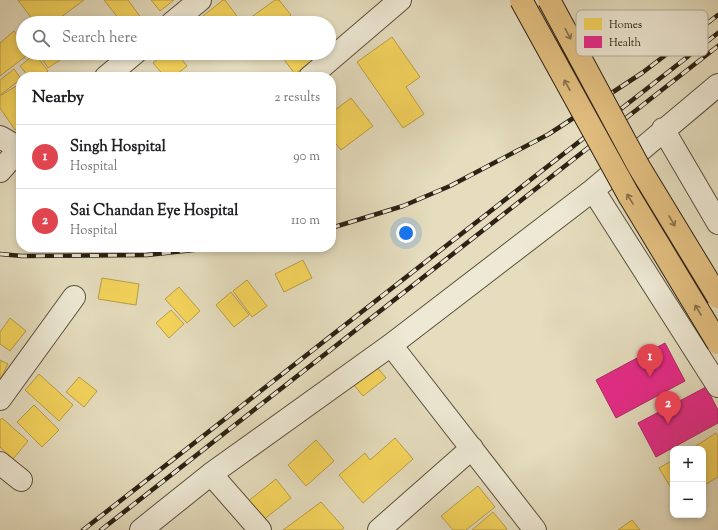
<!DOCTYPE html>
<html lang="en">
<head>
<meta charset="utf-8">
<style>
  body { margin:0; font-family:"Sorts Mill Goudy",serif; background:#f2f2f2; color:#202124 }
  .controls { position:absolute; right:12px; bottom:12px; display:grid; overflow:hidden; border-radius:8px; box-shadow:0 2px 6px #0003 }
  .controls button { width:36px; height:36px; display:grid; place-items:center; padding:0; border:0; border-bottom:1px solid #e0e0e0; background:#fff; color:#202124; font:20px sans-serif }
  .you { position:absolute; left:406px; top:233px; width:14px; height:14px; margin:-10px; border:3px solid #fff; border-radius:50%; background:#1a73e8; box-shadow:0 0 0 6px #1a73e833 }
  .badge { display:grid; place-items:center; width:26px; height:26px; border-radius:50%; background:#8f2418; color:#fff; font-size:13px; font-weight:700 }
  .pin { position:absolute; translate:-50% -33px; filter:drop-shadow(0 1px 2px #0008) }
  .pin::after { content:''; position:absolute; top:21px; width:14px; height:12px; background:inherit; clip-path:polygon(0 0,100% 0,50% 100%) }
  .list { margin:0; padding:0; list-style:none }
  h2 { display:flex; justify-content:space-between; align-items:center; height:52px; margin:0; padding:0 16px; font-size:17px }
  h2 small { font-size:13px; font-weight:400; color:#757577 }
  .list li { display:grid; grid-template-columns:26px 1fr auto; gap:12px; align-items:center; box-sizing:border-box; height:64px; padding:0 16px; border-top:1px solid #e0e0e0 }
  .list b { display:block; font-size:15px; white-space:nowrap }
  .list p { margin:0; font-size:13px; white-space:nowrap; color:#757577 }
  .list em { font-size:13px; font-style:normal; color:#757577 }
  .icon { flex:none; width:22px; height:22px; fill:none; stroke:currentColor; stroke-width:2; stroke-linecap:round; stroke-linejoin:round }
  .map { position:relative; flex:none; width:718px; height:530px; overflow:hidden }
  .search { position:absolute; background:#fff; box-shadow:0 2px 6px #0003; left:16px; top:16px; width:320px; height:44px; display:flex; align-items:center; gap:10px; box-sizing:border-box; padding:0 14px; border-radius:22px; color:#757577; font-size:15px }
  .panel { position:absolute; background:#fff; box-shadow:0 2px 6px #0003; left:16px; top:72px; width:320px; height:180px; border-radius:16px }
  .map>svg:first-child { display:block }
  .homes { fill:#f6d55c; stroke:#ba9f46 }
  .health { fill:#e7298a; stroke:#af2767 }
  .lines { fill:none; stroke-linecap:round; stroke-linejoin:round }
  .minor-casing { stroke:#5b513e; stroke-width:24 }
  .minor { stroke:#eee9d5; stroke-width:22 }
  .rail-casing { stroke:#2d2214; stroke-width:4.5 }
  .rail { stroke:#eee9d5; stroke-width:3; stroke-dasharray:9; stroke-linecap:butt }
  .major-bridge-casing { stroke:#2d2214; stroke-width:24; stroke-linecap:butt }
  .major-bridge { stroke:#e2be7f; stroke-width:22 }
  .oneway { stroke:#88704a }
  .key { fill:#eee9d5; stroke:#b4ad9b; stroke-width:1 }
  .key-label { font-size:11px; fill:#2d2214 }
</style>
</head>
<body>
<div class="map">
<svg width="718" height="530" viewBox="0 0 718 530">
  <rect width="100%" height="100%" fill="#e5ddbe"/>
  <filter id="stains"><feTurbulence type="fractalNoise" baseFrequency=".005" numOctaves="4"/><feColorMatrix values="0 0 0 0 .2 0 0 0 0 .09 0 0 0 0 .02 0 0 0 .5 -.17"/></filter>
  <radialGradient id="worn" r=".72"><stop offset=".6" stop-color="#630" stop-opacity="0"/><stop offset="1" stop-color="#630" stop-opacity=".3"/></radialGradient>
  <path class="homes" d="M18 0H84L53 23H35Z
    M104 0H128L142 19 137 23H122Z
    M151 0H174L160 11Z
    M223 0H225L242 23H209L203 16Z
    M275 0H279L291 15 281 23H248L246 21Z
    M14 31 23 43V53H30L0 76V43Z
    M392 37 420 77 406 87 424 114 403 128 357 62Z
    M46 53H55L60 60 48 68 41 57Z
    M165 53H177L187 66 173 77H165L153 63Z
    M279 53H309L314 59 295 74Z
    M35 54 48 71 40 77H29L20 66Z
    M14 69 21 79 0 95V80Z
    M16 86 21 93V126L15 130 0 108V96Z
    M351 98 373 126 341 150 331 138V113Z
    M303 260 312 278 284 292 275 274Z
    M102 278 139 284 136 305 98 299Z
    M247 280 267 306 252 317 233 291Z
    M179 287 200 311 187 323 165 299Z
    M231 292 249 315 234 327 216 305Z
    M171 310 184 324 169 338 156 323Z
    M10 318 26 331 10 351 0 344V332Z
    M0 360 8 364 0 380Z
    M376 366 386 378 363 396 353 384Z
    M39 374 73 405 59 421 25 390Z
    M79 377 97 391 84 407 66 392Z
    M34 405 59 430 42 447 17 422Z
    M2 418 28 441 13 459 0 447V420Z
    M716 433 718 436V477L703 486V449H691Z
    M395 438 413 459 363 503 339 475 365 453 370 460Z
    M316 440 334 461 306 486 288 465Z
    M673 460V491L659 468Z
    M276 479 291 498 262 521 247 502Z
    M478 486 495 507 466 530H453L441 516Z
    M321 502 344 528 341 530H283Z
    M493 512 507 529 505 530H472Z
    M632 520 640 530H618Z"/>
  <path class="health" d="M665 343 685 381 616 418 596 380Z
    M706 387 718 410V423L656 457 638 423Z"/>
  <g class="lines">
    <defs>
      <path id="minor" d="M172 23 200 0
        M106 77 135 53
        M310 77 400 0
        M663 129 718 223
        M0 137 19 148
        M0 171 21 147
        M593 190 718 386
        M391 345 535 530
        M0 399 74 297
        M0 463 21 480
        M211 474 260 530
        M141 530 211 474 391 345 593 190 718 85
        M379 530 472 448"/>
    </defs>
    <use href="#minor" class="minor-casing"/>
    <use href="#minor" class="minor"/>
    <defs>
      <path id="rail" d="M331 228 403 206 450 186 549 134 642 73 718 15
        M0 254 22 256 147 255 221 247
        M83 530 718 33
        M101 530 718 46"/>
    </defs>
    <use href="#rail" class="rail-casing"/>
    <use href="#rail" class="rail"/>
    <defs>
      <path id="major-bridge" d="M521 0 628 194 718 343
        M549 0 639 167 718 297"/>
    </defs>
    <use href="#major-bridge" class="major-bridge-casing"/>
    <use href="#major-bridge" class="major-bridge"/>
  </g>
  <defs><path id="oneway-shaft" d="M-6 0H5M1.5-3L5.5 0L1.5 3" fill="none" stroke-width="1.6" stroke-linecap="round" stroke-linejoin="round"/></defs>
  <g class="oneway">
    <use href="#oneway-shaft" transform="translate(568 34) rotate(62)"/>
    <use href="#oneway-shaft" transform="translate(567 85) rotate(-119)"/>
    <use href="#oneway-shaft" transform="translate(630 199) rotate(-121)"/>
    <use href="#oneway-shaft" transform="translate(672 221) rotate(59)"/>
    <use href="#oneway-shaft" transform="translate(698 310) rotate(-121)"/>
  </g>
  <rect x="576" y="10" width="132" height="46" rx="6" class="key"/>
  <rect x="584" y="18" width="18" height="12" fill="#f6d55c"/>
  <rect x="584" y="36" width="18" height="12" fill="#e7298a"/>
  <g class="key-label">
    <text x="609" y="28">Homes</text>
    <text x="609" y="46">Health</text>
  </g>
  <rect width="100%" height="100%" filter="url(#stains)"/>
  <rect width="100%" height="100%" fill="url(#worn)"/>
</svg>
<div class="controls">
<button>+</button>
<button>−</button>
</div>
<div class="you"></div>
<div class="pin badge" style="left:650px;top:377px;background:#e0444e">1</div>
<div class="pin badge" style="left:668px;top:424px;background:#e0444e">2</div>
<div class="search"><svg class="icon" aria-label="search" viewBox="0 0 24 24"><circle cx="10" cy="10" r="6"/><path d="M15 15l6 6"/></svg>Search here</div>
<section class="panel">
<h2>Nearby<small>2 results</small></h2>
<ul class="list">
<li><span class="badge" style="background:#e0444e">1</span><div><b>Singh Hospital</b><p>Hospital</p></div><em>90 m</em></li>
<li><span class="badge" style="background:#e0444e">2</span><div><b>Sai Chandan Eye Hospital</b><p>Hospital</p></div><em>110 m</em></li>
</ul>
</section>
</div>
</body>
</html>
